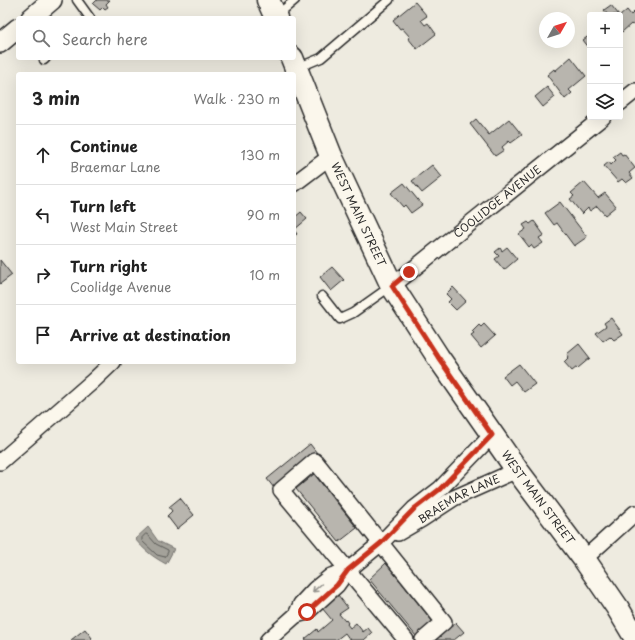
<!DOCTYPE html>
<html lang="en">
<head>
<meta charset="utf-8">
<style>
  body { margin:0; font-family:"Playpen Sans",sans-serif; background:#f2f2f2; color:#222 }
  .controls { position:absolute; right:12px; top:12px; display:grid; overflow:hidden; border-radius:4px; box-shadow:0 4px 16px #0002 }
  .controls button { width:36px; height:36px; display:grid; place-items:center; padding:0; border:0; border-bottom:1px solid #e0e0e0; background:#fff; color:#222; font:20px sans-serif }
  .compass { position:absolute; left:539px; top:12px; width:36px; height:36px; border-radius:50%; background:#fff; box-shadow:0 4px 16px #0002; rotate:51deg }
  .stop { position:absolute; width:12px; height:12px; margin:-9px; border:3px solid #c8321e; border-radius:50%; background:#fff }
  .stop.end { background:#c8321e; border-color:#fff; box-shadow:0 1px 4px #0008 }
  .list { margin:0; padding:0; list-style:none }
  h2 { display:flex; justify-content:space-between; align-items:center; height:52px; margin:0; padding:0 16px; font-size:17px }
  h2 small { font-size:13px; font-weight:400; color:#767676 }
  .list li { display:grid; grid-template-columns:26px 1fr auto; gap:12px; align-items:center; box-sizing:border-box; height:60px; padding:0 16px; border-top:1px solid #e0e0e0 }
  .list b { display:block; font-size:15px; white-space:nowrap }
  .list p { margin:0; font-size:13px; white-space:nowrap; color:#767676 }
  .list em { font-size:13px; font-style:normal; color:#767676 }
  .icon { flex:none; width:22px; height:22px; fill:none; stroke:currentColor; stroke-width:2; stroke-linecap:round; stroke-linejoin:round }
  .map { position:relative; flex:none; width:635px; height:640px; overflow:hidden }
  .search { position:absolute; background:#fff; box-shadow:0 4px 16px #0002; left:16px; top:16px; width:280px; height:44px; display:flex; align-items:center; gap:10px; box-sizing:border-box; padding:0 14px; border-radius:4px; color:#767676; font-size:15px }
  .panel { position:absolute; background:#fff; box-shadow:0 4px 16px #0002; left:16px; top:72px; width:280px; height:292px; border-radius:4px }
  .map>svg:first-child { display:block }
  .water { fill:#a4a29a; stroke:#74726e }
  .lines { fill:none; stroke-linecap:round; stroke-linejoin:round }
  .shore { stroke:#5b5b57; stroke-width:1 }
  .building { fill:#b8b5ae; stroke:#2b2b2b }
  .service-casing { stroke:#2b2b2b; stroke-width:11 }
  .minor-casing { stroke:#2b2b2b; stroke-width:18 }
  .tertiary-casing { stroke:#2b2b2b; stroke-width:22 }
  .primary-casing { stroke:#2b2b2b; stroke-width:25 }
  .service { stroke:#fbf7ec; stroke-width:8 }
  .minor { stroke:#fbf7ec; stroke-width:15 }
  .tertiary { stroke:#fbf7ec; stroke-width:19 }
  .primary { stroke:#fbf7ec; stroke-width:22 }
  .oneway { stroke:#93918c }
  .route { stroke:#c8321e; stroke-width:5 }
  .labels { text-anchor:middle; stroke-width:3; stroke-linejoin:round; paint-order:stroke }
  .street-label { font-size:11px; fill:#2b2b2b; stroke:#fbf7ec }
</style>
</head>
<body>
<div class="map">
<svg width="635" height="640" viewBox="0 0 635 640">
  <rect width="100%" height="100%" fill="#eeebe0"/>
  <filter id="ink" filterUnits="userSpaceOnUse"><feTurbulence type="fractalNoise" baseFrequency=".025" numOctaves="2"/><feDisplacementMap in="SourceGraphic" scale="8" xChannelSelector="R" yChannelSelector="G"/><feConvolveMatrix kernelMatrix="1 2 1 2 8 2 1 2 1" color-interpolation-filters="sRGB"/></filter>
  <g filter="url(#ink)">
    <path class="water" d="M148 527 158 541 174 549 166 564C153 557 144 550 135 539Z"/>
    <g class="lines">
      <path class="shore" d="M146 534 148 535 156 544 168 550V552L165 557 157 555 142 541V538Z"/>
    </g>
    <path class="building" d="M97 0H110L106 4 108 7 105 9 103 7 100 10 93 4Z
      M415 2 427 16 421 20 425 25 428 23 436 34 417 49 408 38 410 37 402 28 400 29 393 20Z
      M611 5 619 15H608L604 10Z
      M627 10 631 15 635 11V23L632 25 631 24 622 32 620 29V16Z
      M590 35V49L583 40Z
      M571 57 586 76 569 90 572 93 565 99 547 75 554 69 555 71Z
      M547 87 555 97 543 107 535 97Z
      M476 119 489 135 509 119 522 135 511 143 509 141 502 147 504 150 495 156 470 124Z
      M620 152 622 155 624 154 635 168 629 173 633 178 626 183 622 179 618 182 604 166 609 162 611 165 616 160 613 157Z
      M432 165 442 177 422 193 412 181Z
      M584 182 598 198 605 193 616 206 605 215 597 206 590 211 588 208 582 214 570 199 574 196 571 193Z
      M404 183 422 205 411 213 405 205 403 207 391 193Z
      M560 202 587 237 574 246 557 223 554 225 545 213Z
      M301 212 307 219 294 230 297 234 294 236V218Z
      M534 221 544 235 539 238 543 243 534 249 531 245 529 247 519 234 526 229 523 225 528 222 530 224Z
      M507 247 517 259 504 270 495 259 499 256 495 252 500 248 502 251Z
      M0 260 12 275 0 284Z
      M332 267 344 280 331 291 320 277Z
      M453 287 466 301 456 310 448 302 451 299 446 294Z
      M611 318 623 334 614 340 610 336 603 341 596 333 606 326 604 323Z
      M484 324 495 336 481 348 471 336 474 334 472 332 479 325 481 327Z
      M579 344 590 358 578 368 577 367 572 371 564 362 569 357 567 354Z
      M519 364 535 384 524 392 515 381 510 385 503 376Z
      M310 444 317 453 274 488 267 479Z
      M314 474 357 528 339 542 296 489Z
      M180 498 194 515 177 529 167 516 172 511 169 507Z
      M386 563 433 622 416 636 369 579Z
      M338 595 348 608 339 614 345 621 346 620 348 623 347 624 350 628 356 623 363 632 368 628 372 633 364 640H350L345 633 336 640H306L305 639 317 629 318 632 332 620 322 608Z
      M456 623 464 632 454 640H435Z
      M85 629 92 638 90 640H71Z"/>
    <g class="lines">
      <defs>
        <path id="service" d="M77 0 90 18
          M276 16 295 0
          M44 60 46 58
          M297 68 321 58 389 0
          M322 296 340 319 353 313 391 286"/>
        <g id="minor">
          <path d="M620 103 635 91"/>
          <path d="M294 184 331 156"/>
          <path id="s1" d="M392 286 603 117"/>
          <path d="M0 462 93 381 113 362"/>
          <path id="s2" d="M398 533 422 519 454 498 517 470"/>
          <path d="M584 559 635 513"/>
          <path d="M296 615 307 612 337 585 347 571 381 543 414 509 440 489 492 435"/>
          <path d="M268 640 296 615 301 604 315 589 331 576 347 571"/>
          <path d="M406 640 281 490 315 461 444 622 423 640"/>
        </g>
        <path id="tertiary" d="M31 18 52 0
          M0 43 18 28"/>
        <g id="primary">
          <path d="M268 0 276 18"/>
          <path id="s3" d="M292 58 331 156 392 286 438 357 517 470 584 559 617 607 635 637"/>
        </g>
      </defs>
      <use href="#service" class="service-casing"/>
      <use href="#minor" class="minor-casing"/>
      <use href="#tertiary" class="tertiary-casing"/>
      <use href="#primary" class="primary-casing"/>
      <use href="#service" class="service"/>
      <use href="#minor" class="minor"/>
      <use href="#tertiary" class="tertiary"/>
      <use href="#primary" class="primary"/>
    </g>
    <defs><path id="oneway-shaft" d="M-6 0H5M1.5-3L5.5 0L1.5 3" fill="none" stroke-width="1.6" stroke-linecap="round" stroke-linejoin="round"/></defs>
    <use class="oneway" href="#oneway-shaft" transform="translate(317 588) rotate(138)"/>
  </g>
  <g class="lines" filter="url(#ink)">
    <path class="route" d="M307 612 337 585 348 570 381 543 414 509 440 489 492 435 438 357 392 286 409 272"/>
  </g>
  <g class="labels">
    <g class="street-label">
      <text dy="4" stroke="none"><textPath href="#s1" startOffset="135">COOLIDGE AVENUE</textPath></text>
      <text dy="4" stroke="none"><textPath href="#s3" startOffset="170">WEST MAIN STREET</textPath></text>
      <text dy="4" stroke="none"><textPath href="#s3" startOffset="506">WEST MAIN STREET</textPath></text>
      <text dy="4" stroke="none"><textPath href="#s2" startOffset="70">BRAEMAR LANE</textPath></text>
    </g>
  </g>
</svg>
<div class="controls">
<button>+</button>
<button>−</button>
<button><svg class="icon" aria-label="layers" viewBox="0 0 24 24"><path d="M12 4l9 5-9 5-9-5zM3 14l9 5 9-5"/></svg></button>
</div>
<svg class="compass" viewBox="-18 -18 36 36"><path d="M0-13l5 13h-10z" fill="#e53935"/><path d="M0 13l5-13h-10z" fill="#767676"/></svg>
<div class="stop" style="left:307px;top:612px"></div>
<div class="stop end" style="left:409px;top:272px"></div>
<div class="search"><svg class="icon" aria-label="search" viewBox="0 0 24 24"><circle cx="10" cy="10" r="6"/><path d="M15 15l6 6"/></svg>Search here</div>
<section class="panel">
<h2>3 min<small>Walk · 230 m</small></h2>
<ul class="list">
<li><svg class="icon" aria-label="ahead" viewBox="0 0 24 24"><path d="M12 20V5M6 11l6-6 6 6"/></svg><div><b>Continue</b><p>Braemar Lane</p></div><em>130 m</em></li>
<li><svg class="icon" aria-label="left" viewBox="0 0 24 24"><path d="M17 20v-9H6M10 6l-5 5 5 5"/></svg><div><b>Turn left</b><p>West Main Street</p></div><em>90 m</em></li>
<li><svg class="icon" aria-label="right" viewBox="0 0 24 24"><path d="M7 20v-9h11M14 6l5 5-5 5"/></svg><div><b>Turn right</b><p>Coolidge Avenue</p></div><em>10 m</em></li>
<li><svg class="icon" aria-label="arrive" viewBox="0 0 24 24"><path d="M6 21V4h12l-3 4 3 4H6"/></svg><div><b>Arrive at destination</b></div></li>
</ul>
</section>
</div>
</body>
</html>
